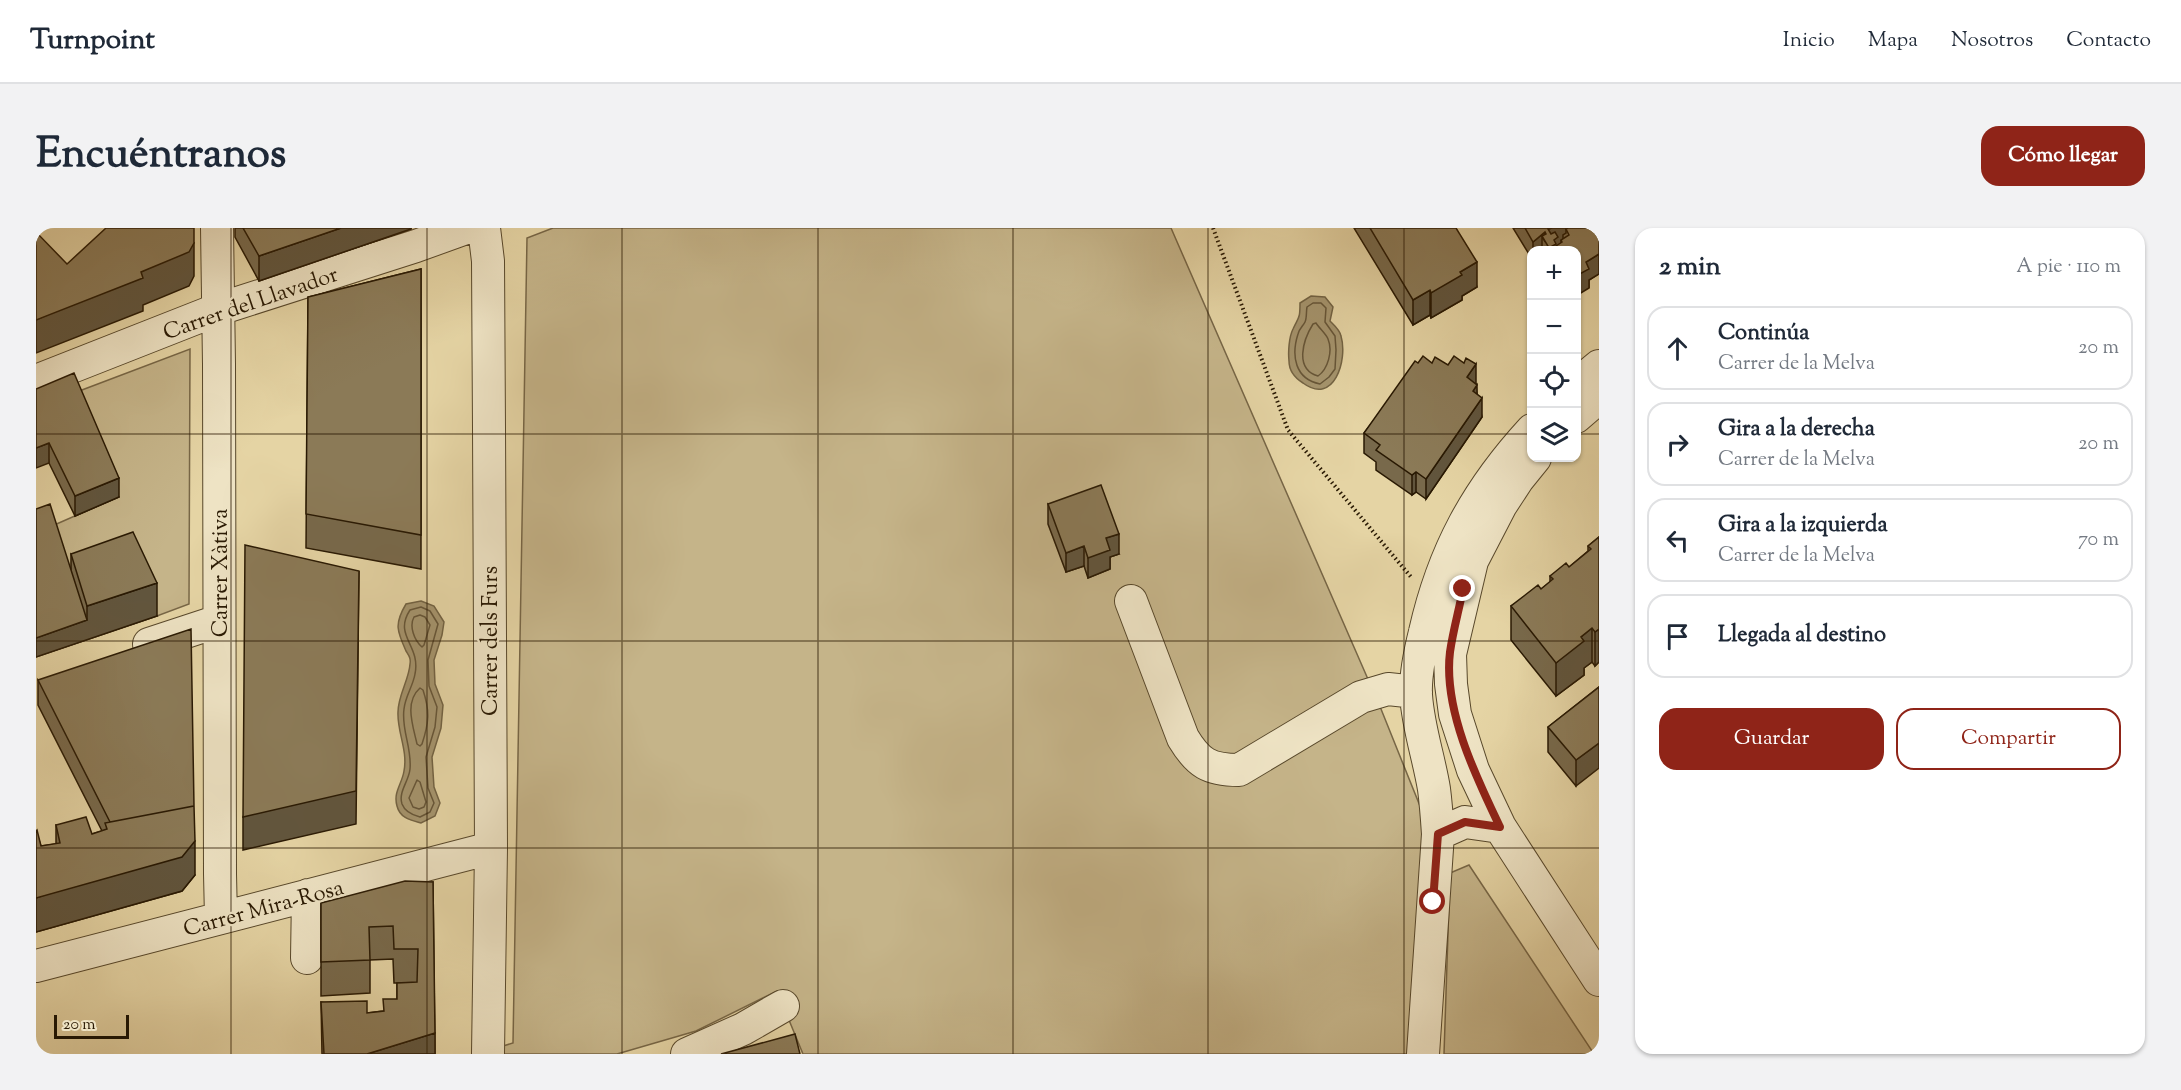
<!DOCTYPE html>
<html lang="es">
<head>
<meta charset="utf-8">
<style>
  body { margin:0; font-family:"Sorts Mill Goudy",serif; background:#f2f2f3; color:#1f2937 }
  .controls { position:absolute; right:18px; top:18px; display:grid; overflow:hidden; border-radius:12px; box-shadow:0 2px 4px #0004 }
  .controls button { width:54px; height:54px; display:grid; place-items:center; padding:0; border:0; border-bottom:2px solid #e0e1e3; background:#fff; color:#1f2937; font:30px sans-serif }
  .scale { position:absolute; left:18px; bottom:15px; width:75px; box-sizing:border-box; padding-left:6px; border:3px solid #291903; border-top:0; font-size:16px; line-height:21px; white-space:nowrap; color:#291903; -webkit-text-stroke:4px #eee3c4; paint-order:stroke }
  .stop { position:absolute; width:18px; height:18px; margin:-14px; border:4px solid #8f2418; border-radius:50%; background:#fff }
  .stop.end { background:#8f2418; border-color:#fff; box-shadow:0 2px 6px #0008 }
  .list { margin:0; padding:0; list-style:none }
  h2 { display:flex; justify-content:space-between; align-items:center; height:78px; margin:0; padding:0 24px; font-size:26px }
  h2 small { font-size:20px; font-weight:400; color:#747a83 }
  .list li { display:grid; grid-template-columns:39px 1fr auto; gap:18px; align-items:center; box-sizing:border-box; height:84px; margin:0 12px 12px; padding:0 12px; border:2px solid #e0e1e3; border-radius:18px }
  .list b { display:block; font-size:22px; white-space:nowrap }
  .list p { margin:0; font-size:20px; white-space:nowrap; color:#747a83 }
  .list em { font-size:20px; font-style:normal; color:#747a83 }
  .actions { display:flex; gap:12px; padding:18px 24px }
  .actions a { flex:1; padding:14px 0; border:2px solid #8f2418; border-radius:18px; text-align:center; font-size:21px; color:#8f2418 }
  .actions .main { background:#8f2418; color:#fff }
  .icon { flex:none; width:33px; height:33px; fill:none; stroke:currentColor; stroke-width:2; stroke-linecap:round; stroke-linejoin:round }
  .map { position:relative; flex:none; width:1563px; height:826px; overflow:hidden; border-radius:18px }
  header { display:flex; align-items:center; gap:36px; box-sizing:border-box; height:84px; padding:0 30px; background:#fff; border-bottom:2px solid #e0e1e3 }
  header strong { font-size:28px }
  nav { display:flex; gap:33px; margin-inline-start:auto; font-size:21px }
  .intro { display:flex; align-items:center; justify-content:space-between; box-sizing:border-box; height:144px; padding:0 36px }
  h1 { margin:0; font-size:42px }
  .button { padding:15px 27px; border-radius:18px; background:#8f2418; color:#fff; font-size:21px; font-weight:700 }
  main { display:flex; gap:36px; padding:0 36px }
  aside { flex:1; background:#fff; border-radius:18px; box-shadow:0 2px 4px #0004 }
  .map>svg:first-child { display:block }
  .green { fill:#c5b489; stroke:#776646; stroke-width:1.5 }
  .water { fill:#a5946d; stroke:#736343; stroke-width:1.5 }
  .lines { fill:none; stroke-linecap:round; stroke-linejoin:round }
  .shore { stroke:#675638; stroke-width:1.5 }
  .minor-casing { stroke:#58482b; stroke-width:34 }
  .path { stroke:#291903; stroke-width:4; stroke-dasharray:1.5 3; stroke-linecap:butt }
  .minor { stroke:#eee3c4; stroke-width:32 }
  .wall { fill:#78694b; stroke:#291903; stroke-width:1.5 }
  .shaded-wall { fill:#61553d; stroke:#291903; stroke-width:1.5 }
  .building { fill:#8b7a57; stroke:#291903; stroke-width:1.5 }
  .route { stroke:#8f2418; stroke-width:8 }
  .grid { fill:none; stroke:#291903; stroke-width:1.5; stroke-opacity:0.55 }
  .labels { text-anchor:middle; stroke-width:4.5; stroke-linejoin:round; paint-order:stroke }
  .street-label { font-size:22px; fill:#291903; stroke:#eee3c4 }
</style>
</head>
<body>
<header>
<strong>Turnpoint</strong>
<nav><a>Inicio</a><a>Mapa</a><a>Nosotros</a><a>Contacto</a></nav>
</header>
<div class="intro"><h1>Encuéntranos</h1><a class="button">Cómo llegar</a></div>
<main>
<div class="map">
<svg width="1563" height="826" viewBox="0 0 1563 826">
  <rect width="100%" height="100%" fill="#e5d4a4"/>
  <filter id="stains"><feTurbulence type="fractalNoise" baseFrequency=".00333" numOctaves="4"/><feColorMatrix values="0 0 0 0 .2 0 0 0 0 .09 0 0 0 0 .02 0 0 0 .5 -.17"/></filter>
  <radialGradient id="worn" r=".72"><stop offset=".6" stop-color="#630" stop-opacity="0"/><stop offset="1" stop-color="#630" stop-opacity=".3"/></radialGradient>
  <path class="green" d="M517 0H1135L1345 481 1388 588 1375 826H767L741 763 660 803 581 826H467V818L477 815 491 10Z
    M154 121 153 376 121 388 35 360 16 298 82 269 38 165Z
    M1433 637 1558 826H1408L1414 645Z"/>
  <path class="water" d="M1275 68 1289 69 1297 79 1294 93C1298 97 1304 102 1305 108 1312 132 1298 178 1267 155 1259 150 1253 143 1253 133 1252 124 1253 109 1257 101 1263 88 1264 91 1264 75Z
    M385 373 398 378 408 394 406 407 398 432 399 456 407 477 405 500 396 529 398 559 404 575 399 588 385 595C374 592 364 590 361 578 357 564 366 556 368 543 372 522 361 504 362 484 362 467 373 452 374 436 375 430 373 428 370 423 361 403 358 396 370 376Z"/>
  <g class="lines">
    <path class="shore" d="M1277 75H1285L1290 80 1289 94 1299 108 1300 122 1299 141 1293 149 1284 156C1259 151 1255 128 1262 106 1263 101 1267 98 1269 94 1271 90 1270 84 1271 79Z
      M1280 95C1283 100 1290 106 1292 111 1297 123 1292 141 1282 148 1258 141 1267 112 1277 96Z
      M385 379 394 383 402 396 392 432 393 458 401 479 399 499 390 529 392 560 398 575 394 584 384 589C376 587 369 584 366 576 362 564 373 553 374 541 376 519 365 502 368 481 369 469 377 458 379 446 385 417 357 408 374 382Z
      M384 387 389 389 394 397 388 417 386 419C378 412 373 398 378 389Z
      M384 460 387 462C394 483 393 495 386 516L384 518 381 516C377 498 368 474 384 460Z
      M381 552 384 554 390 574 388 579 383 581 377 579 373 570Z"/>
    <defs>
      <path id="minor" d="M181 0 183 136 184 646 185 690
        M448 0 452 33 453 200 455 620 452 826
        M0 153 183 81 380 18 430 0
        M1540 157 1563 138
        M1540 189 1563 169
        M1499 230 1482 251 1465 277 1436 333 1414 426 1415 456 1419 486 1437 542 1464 599 1563 752
        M1095 373 1147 510C1162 535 1173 542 1203 542L1325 469 1352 461 1380 464
        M113 416 183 393
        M1402 606C1401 591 1400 576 1398 561 1393 530 1382 499 1380 467 1379 447 1384 424 1389 404 1407 324 1440 263 1496 202
        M271 730 272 667
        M0 738 455 620
        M651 826 707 801 747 778
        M1387 826 1402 606 1429 594 1464 599"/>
    </defs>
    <use href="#minor" class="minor-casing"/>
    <path class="path" d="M1177 0 1252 202 1375 349"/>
    <use href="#minor" class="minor"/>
  </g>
  <path class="wall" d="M199 0H375V1L223 53 199 9Z
    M1318 0H1420L1441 59 1426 68V72L1395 90 1394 87 1377 97Z
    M1477 0H1563V46L1553 52V60L1540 22H1496V31Z
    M385 41V341L270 320 272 69Z
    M1382 135 1412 137 1440 156 1441 166 1446 189 1390 271 1380 264 1376 267 1340 242V234L1328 225V205Z
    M0 161 83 269 39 288 13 235Z
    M1012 276 1083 326 1074 329V341L1052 350 1048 338 1030 344 1012 296Z
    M1563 309V434L1559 438 1556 434 1548 440V447L1520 468 1475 412V378L1505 361 1514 354V348L1533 339 1552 323V318Z
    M35 326 121 388 0 429 35 341Z
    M2 452 159 647 146 663 0 704V603L5 618 20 616V597L56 606 66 603 2 477Z
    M1563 459 1540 558 1512 524V499Z
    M397 654 399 826H286L285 774 331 785 347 783 361 771V755H369H358L357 731 334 732V765L285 768V675Z"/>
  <path class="shaded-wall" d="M305 0H375V1L223 53V28Z
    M1516 0H1533L1530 1V5L1527 7V16L1525 12V17L1522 22H1513L1512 1Z
    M1509 4V14L1506 8V22H1497V14Z
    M158 15V48L153 58 107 77V83L0 125V92L105 44Z
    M1563 26V46L1553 52V60L1540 68V48L1550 34Z
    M1441 34V59L1426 68V72L1395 90V65L1424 44Z
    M1394 62V87L1377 97V72Z
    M1440 136V156L1431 169V149Z
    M1441 157V177L1437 163Z
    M1446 170V189L1390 271V251Z
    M13 215V235L0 240V220Z
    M1380 244V264L1376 267V247Z
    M83 250V269L39 288V268Z
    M1083 306V326L1074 329V341L1052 350V330L1070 310Z
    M1048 318V338L1030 344V325Z
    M323 343 320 596 207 622V589Z
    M121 355V388L0 429V410L51 392V378Z
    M1556 400V434L1548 440V447L1520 468V435L1545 409Z
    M1563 401V434L1559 438V404Z
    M1563 515V540L1540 558V532Z
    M159 613V647L146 663 0 704V670Z
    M399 805V826H331Z"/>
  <path class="building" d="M70 0H158V15L153 24 105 44 107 50 0 92V4L31 36Z
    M207 0H305L223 28Z
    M1334 0H1420L1441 34 1424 44 1426 47 1395 65 1394 62 1377 72Z
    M1489 0H1516L1512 1 1515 6 1519 4 1522 9 1518 12 1520 16 1513 20 1506 8 1510 6 1509 4 1497 14Z
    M1532 0H1563V26L1550 34 1553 41 1540 48V22H1514L1526 14 1525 12 1533 7 1530 1Z
    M385 41V307L270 286 272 69Z
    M1387 128 1396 135 1399 129 1412 137 1418 128 1428 135 1430 130 1440 136 1431 149 1441 157 1437 163 1446 170 1390 251 1380 244 1376 247 1340 222 1344 217 1328 205 1379 133 1382 135Z
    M38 145 83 250 39 268 13 215 0 220V161Z
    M1065 257 1083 306 1070 310 1074 322 1052 330 1048 318 1030 325 1012 276Z
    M14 276 51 392 0 410V281Z
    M97 304 121 355 51 378 35 326Z
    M1563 309V401L1559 404 1556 400 1545 409 1548 413 1520 435 1475 378 1502 357 1505 361 1517 351 1514 348 1530 335 1533 339 1555 321 1552 318Z
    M209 317 323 343 320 563 207 589Z
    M155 401 158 578 74 594 2 452Z
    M1563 459V515L1540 532 1512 499Z
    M158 578 159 613 146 629 0 670V603L1 602 5 618 24 615 20 597 50 589 56 606 71 601 69 595Z
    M369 653 397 654 399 805 331 826H288L285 774 331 773V785L348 783 347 771H361V755L381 754 382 721H358L357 698 333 699 334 732 285 734V675Z
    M759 806 764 826H685Z"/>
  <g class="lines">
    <path class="route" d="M1397 674 1402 606 1429 594 1464 599C1440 549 1407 481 1414 424 1417 403 1423 382 1427 361"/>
  </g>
  <path class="grid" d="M195 0V826M391 0V826M586 0V826M782 0V826M977 0V826M1172 0V826M1368 0V826M0 206H1496M1540 206H1563M0 413H1563M0 620H1563"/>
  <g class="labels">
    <g class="street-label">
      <text transform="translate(214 74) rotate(-19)" y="8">Carrer del Llavador</text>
      <text transform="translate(183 345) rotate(-90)" y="8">Carrer Xàtiva</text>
      <text transform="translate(453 413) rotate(-90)" y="8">Carrer dels Furs</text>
      <text transform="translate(227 679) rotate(-15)" y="8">Carrer Mira-Rosa</text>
    </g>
  </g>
  <rect width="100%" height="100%" filter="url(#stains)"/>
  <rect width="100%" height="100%" fill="url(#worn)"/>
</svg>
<div class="controls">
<button>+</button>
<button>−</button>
<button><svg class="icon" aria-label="locate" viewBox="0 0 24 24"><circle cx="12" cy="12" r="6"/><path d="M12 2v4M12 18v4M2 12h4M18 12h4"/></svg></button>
<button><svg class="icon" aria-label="layers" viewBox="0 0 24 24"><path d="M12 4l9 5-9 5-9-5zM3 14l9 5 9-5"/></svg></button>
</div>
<div class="scale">20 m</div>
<div class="stop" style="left:1397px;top:674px"></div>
<div class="stop end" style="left:1427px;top:361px"></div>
</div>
<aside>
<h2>2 min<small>A pie · 110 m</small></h2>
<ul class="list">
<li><svg class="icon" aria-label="ahead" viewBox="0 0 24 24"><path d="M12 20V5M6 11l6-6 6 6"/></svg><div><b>Continúa</b><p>Carrer de la Melva</p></div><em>20 m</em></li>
<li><svg class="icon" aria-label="right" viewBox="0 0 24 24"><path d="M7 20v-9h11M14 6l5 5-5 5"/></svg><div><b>Gira a la derecha</b><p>Carrer de la Melva</p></div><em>20 m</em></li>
<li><svg class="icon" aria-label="left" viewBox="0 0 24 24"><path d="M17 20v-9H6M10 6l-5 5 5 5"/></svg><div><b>Gira a la izquierda</b><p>Carrer de la Melva</p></div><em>70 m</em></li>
<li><svg class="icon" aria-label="arrive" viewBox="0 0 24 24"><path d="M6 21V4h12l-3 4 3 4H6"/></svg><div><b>Llegada al destino</b></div></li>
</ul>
<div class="actions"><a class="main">Guardar</a><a>Compartir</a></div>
</aside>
</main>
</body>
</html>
